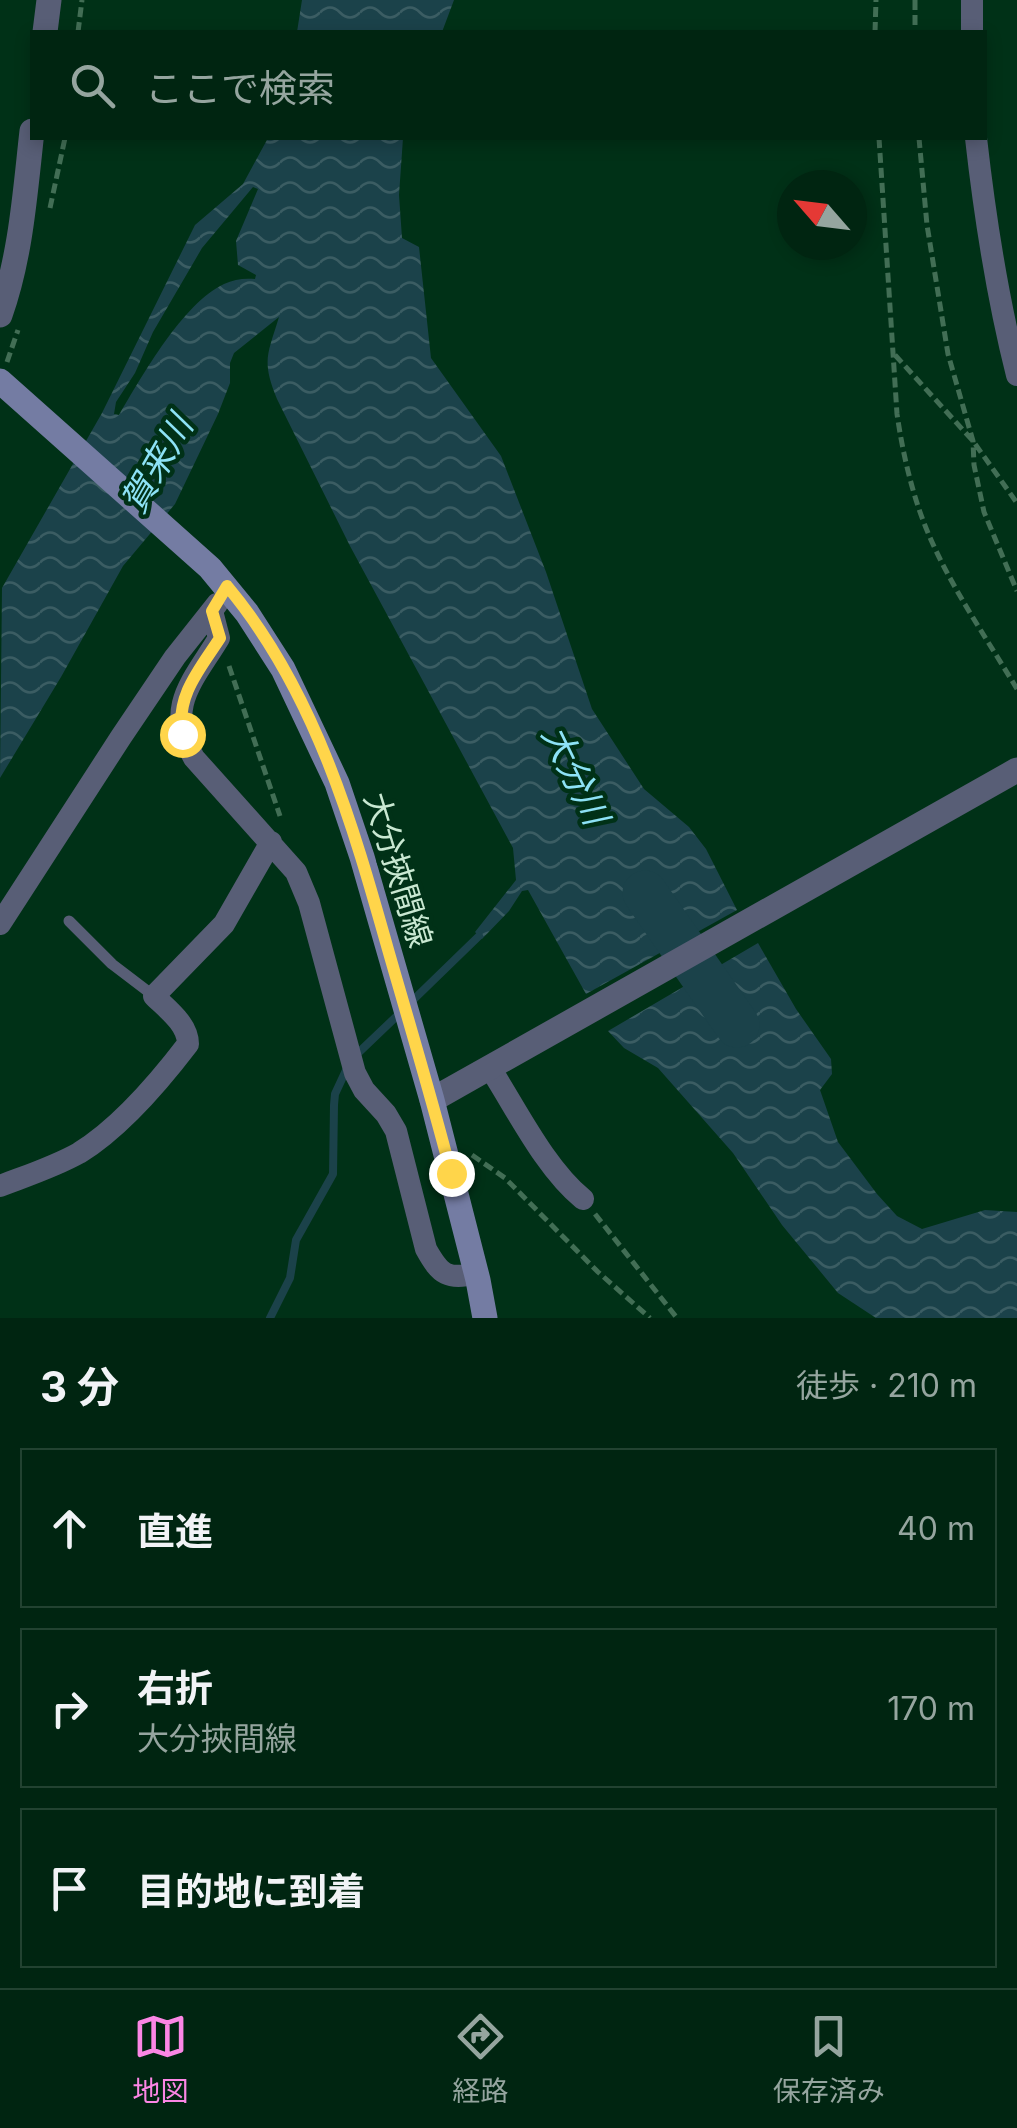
<!DOCTYPE html>
<html lang="ja">
<head>
<meta charset="utf-8">
<style>
  body { margin:0; font-family:Inter,"Noto Sans JP",sans-serif; background:#0e311f; color:#f1f3f6 }
  .compass { position:absolute; left:777px; top:170px; width:90px; height:90px; border-radius:50%; background:#002511; box-shadow:0 5px 15px #0003; rotate:298deg }
  .stop { position:absolute; width:30px; height:30px; margin:-22px; border:8px solid #ffd54a; border-radius:50%; background:#fff }
  .stop.end { background:#ffd54a; border-color:#fff; box-shadow:0 2px 10px #0008 }
  .list { margin:0; padding:0; list-style:none }
  h2 { display:flex; justify-content:space-between; align-items:center; height:130px; margin:0; padding:0 40px; font-size:42px }
  h2 small { font-size:32px; font-weight:400; color:#95a59f }
  .list li { display:grid; grid-template-columns:65px 1fr auto; gap:30px; align-items:center; box-sizing:border-box; height:160px; margin:0 20px 20px; padding:0 20px; border:2px solid #224231; border-radius:0px }
  .list b { display:block; font-size:38px; white-space:nowrap }
  .list p { margin:0; font-size:32px; white-space:nowrap; color:#95a59f }
  .list em { font-size:32px; font-style:normal; color:#95a59f }
  .icon { flex:none; width:55px; height:55px; fill:none; stroke:currentColor; stroke-width:2; stroke-linecap:round; stroke-linejoin:round }
  .map { position:relative; flex:none; width:1017px; height:1318px; overflow:hidden }
  .search { position:absolute; background:#002511; box-shadow:0 5px 15px #0003; left:30px; right:30px; top:30px; height:110px; display:flex; align-items:center; gap:25px; box-sizing:border-box; padding:0 35px; border-radius:0px; color:#95a59f; font-size:38px }
  .sheet { height:670px; background:#002511 }
  nav { display:flex; justify-content:space-around; align-items:center; box-sizing:border-box; height:140px; border-top:2px solid #224231; background:#002511; font-size:28px; color:#95a59f }
  nav a { display:grid; justify-items:center; gap:5px }
  nav .on { color:#fb86e5 }
  .map>svg:first-child { display:block }
  .water { fill:url(#water-waves); fill-rule:evenodd }
  .lines { fill:none; stroke-linecap:round; stroke-linejoin:round }
  .stream { stroke:#1b424a; stroke-width:8 }
  .river { stroke:#1b424a; stroke-width:45 }
  .path { stroke:#426e55; stroke-width:5; stroke-dasharray:10 5; stroke-linecap:butt }
  .service { stroke:#585e76; stroke-width:11 }
  .minor { stroke:#585e76; stroke-width:22 }
  .tertiary { stroke:#585e76; stroke-width:25 }
  .secondary { stroke:#747ca3; stroke-width:25 }
  .route { stroke:#ffd54a; stroke-width:12 }
  .labels { text-anchor:middle; stroke-width:9; stroke-linejoin:round; paint-order:stroke }
  .street-label { font-size:32px; fill:#c9e8d2; stroke:#003117 }
  .water-label { font-size:35px; font-style:italic; fill:#8de2f6; stroke:#003117 }
</style>
</head>
<body>
<div class="map">
<svg width="1017" height="1318" viewBox="0 0 1017 1318">
  <defs>
    <pattern id="water-waves" width="16" height="10" patternUnits="userSpaceOnUse" patternTransform="scale(2.5)"><rect width="16" height="10" fill="#1b424a"/><path d="M0 5q4-4 8 0t8 0" fill="none" stroke="#3b5d63"/></pattern>
  </defs>
  <rect width="100%" height="100%" fill="#003117"/>
  <path class="water" d="M302 0H454L442 32H297Z
    M268 138H403L399 195 402 238 419 247 431 358 501 456 546 572 592 709 644 789 689 827 706 849 737 910 586 994 528 890 522 891 509 911 482 939 475 932 516 880 513 848 350 546 277 399C261 360 268 354 279 317L234 353 230 363V383L218 414 175 504 123 566 61 677 0 778 2 588 102 413 195 225 243 184ZM253 187 258 189 236 241 238 265 256 275 255 279C245 278 234 279 224 284 183 303 142 376 119 415L114 414 116 402 135 373 153 332 202 248Z
    M758 943 796 1009 831 1059 832 1074 820 1090 838 1142 877 1194 897 1216 922 1229 985 1210 1017 1212V1318H876L838 1293 782 1225 733 1153 658 1068 624 1048 608 1031Z"/>
  <g class="lines">
    <path class="stream" d="M410 1003 479 936
      M356 1055 400 1013
      M270 1318 290 1278 296 1240 333 1174 334 1105 335 1094 348 1066"/>
    <path class="river" d="M645 893 737 1025"/>
    <path class="path" d="M915 0V32
      M78 32 82 0
      M875 32 876 0
      M879 138 897 414C902 448 909 480 920 512 942 575 983 632 1017 689
      M919 138 927 225 948 354 973 441 974 465 984 512 1017 591
      M50 208 65 138
      M895 355 973 441 1017 503
      M7 362 18 330
      M229 666 280 816
      M472 1155 505 1178 598 1272 650 1318
      M595 1214 677 1318"/>
    <path class="service" d="M69 921 112 964 154 996"/>
    <path class="minor" d="M972 32V0
      M976 138C985 218 997 296 1017 375
      M212 611 219 638C193 681 164 707 194 758L296 872 309 903 355 1073 364 1090 386 1114 396 1131 426 1249C441 1276 447 1279 477 1274
      M0 924 121 737 175 657 217 604
      M490 1068C517 1110 545 1168 583 1199
      M0 1186C26 1176 54 1167 79 1153 120 1128 159 1082 188 1044 188 1024 167 1009 154 996L224 924 271 842"/>
    <path class="tertiary" d="M45 32 49 0
      M0 315C21 256 25 193 32 131
      M432 1100 1017 770"/>
    <path class="secondary" d="M0 381 210 568 247 613 283 669 337 783 362 857 432 1100 478 1280 485 1318"/>
  </g>
  <g class="lines">
    <path class="route" d="M182 734C176 695 200 669 220 638L212 611 227 586C315 691 353 825 389 953 410 1026 432 1099 451 1173"/>
  </g>
  <g class="labels">
    <g class="street-label">
      <text transform="translate(398 870) rotate(73)" y="11">大分挾間線</text>
    </g>
    <g class="water-label">
      <text transform="translate(157 464) rotate(-60)" y="12">賀来川</text>
      <text transform="translate(575 775) rotate(64)" y="12">大分川</text>
    </g>
  </g>
</svg>
<svg class="compass" viewBox="-18 -18 36 36"><path d="M0-13l5 13h-10z" fill="#e53935"/><path d="M0 13l5-13h-10z" fill="#95a59f"/></svg>
<div class="stop" style="left:182px;top:734px"></div>
<div class="stop end" style="left:451px;top:1173px"></div>
<div class="search"><svg class="icon" aria-label="search" viewBox="0 0 24 24"><circle cx="10" cy="10" r="6"/><path d="M15 15l6 6"/></svg>ここで検索</div>
</div>
<section class="sheet">
<h2>3 分<small>徒歩 · 210 m</small></h2>
<ul class="list">
<li><svg class="icon" aria-label="ahead" viewBox="0 0 24 24"><path d="M12 20V5M6 11l6-6 6 6"/></svg><div><b>直進</b></div><em>40 m</em></li>
<li><svg class="icon" aria-label="right" viewBox="0 0 24 24"><path d="M7 20v-9h11M14 6l5 5-5 5"/></svg><div><b>右折</b><p>大分挾間線</p></div><em>170 m</em></li>
<li><svg class="icon" aria-label="arrive" viewBox="0 0 24 24"><path d="M6 21V4h12l-3 4 3 4H6"/></svg><div><b>目的地に到着</b></div></li>
</ul>
</section>
<nav>
<a class="on"><svg class="icon" aria-label="map" viewBox="0 0 24 24"><path d="M3 6l6-2 6 2 6-2v14l-6 2-6-2-6 2zM9 4v14M15 6v14"/></svg>地図</a>
<a><svg class="icon" aria-label="directions" viewBox="0 0 24 24"><path d="M12 3l9 9-9 9-9-9zM9 14v-3h6M13 9l2 2-2 2"/></svg>経路</a>
<a><svg class="icon" aria-label="saved" viewBox="0 0 24 24"><path d="M7 4h10v16l-5-4-5 4z"/></svg>保存済み</a>
</nav>
</body>
</html>
